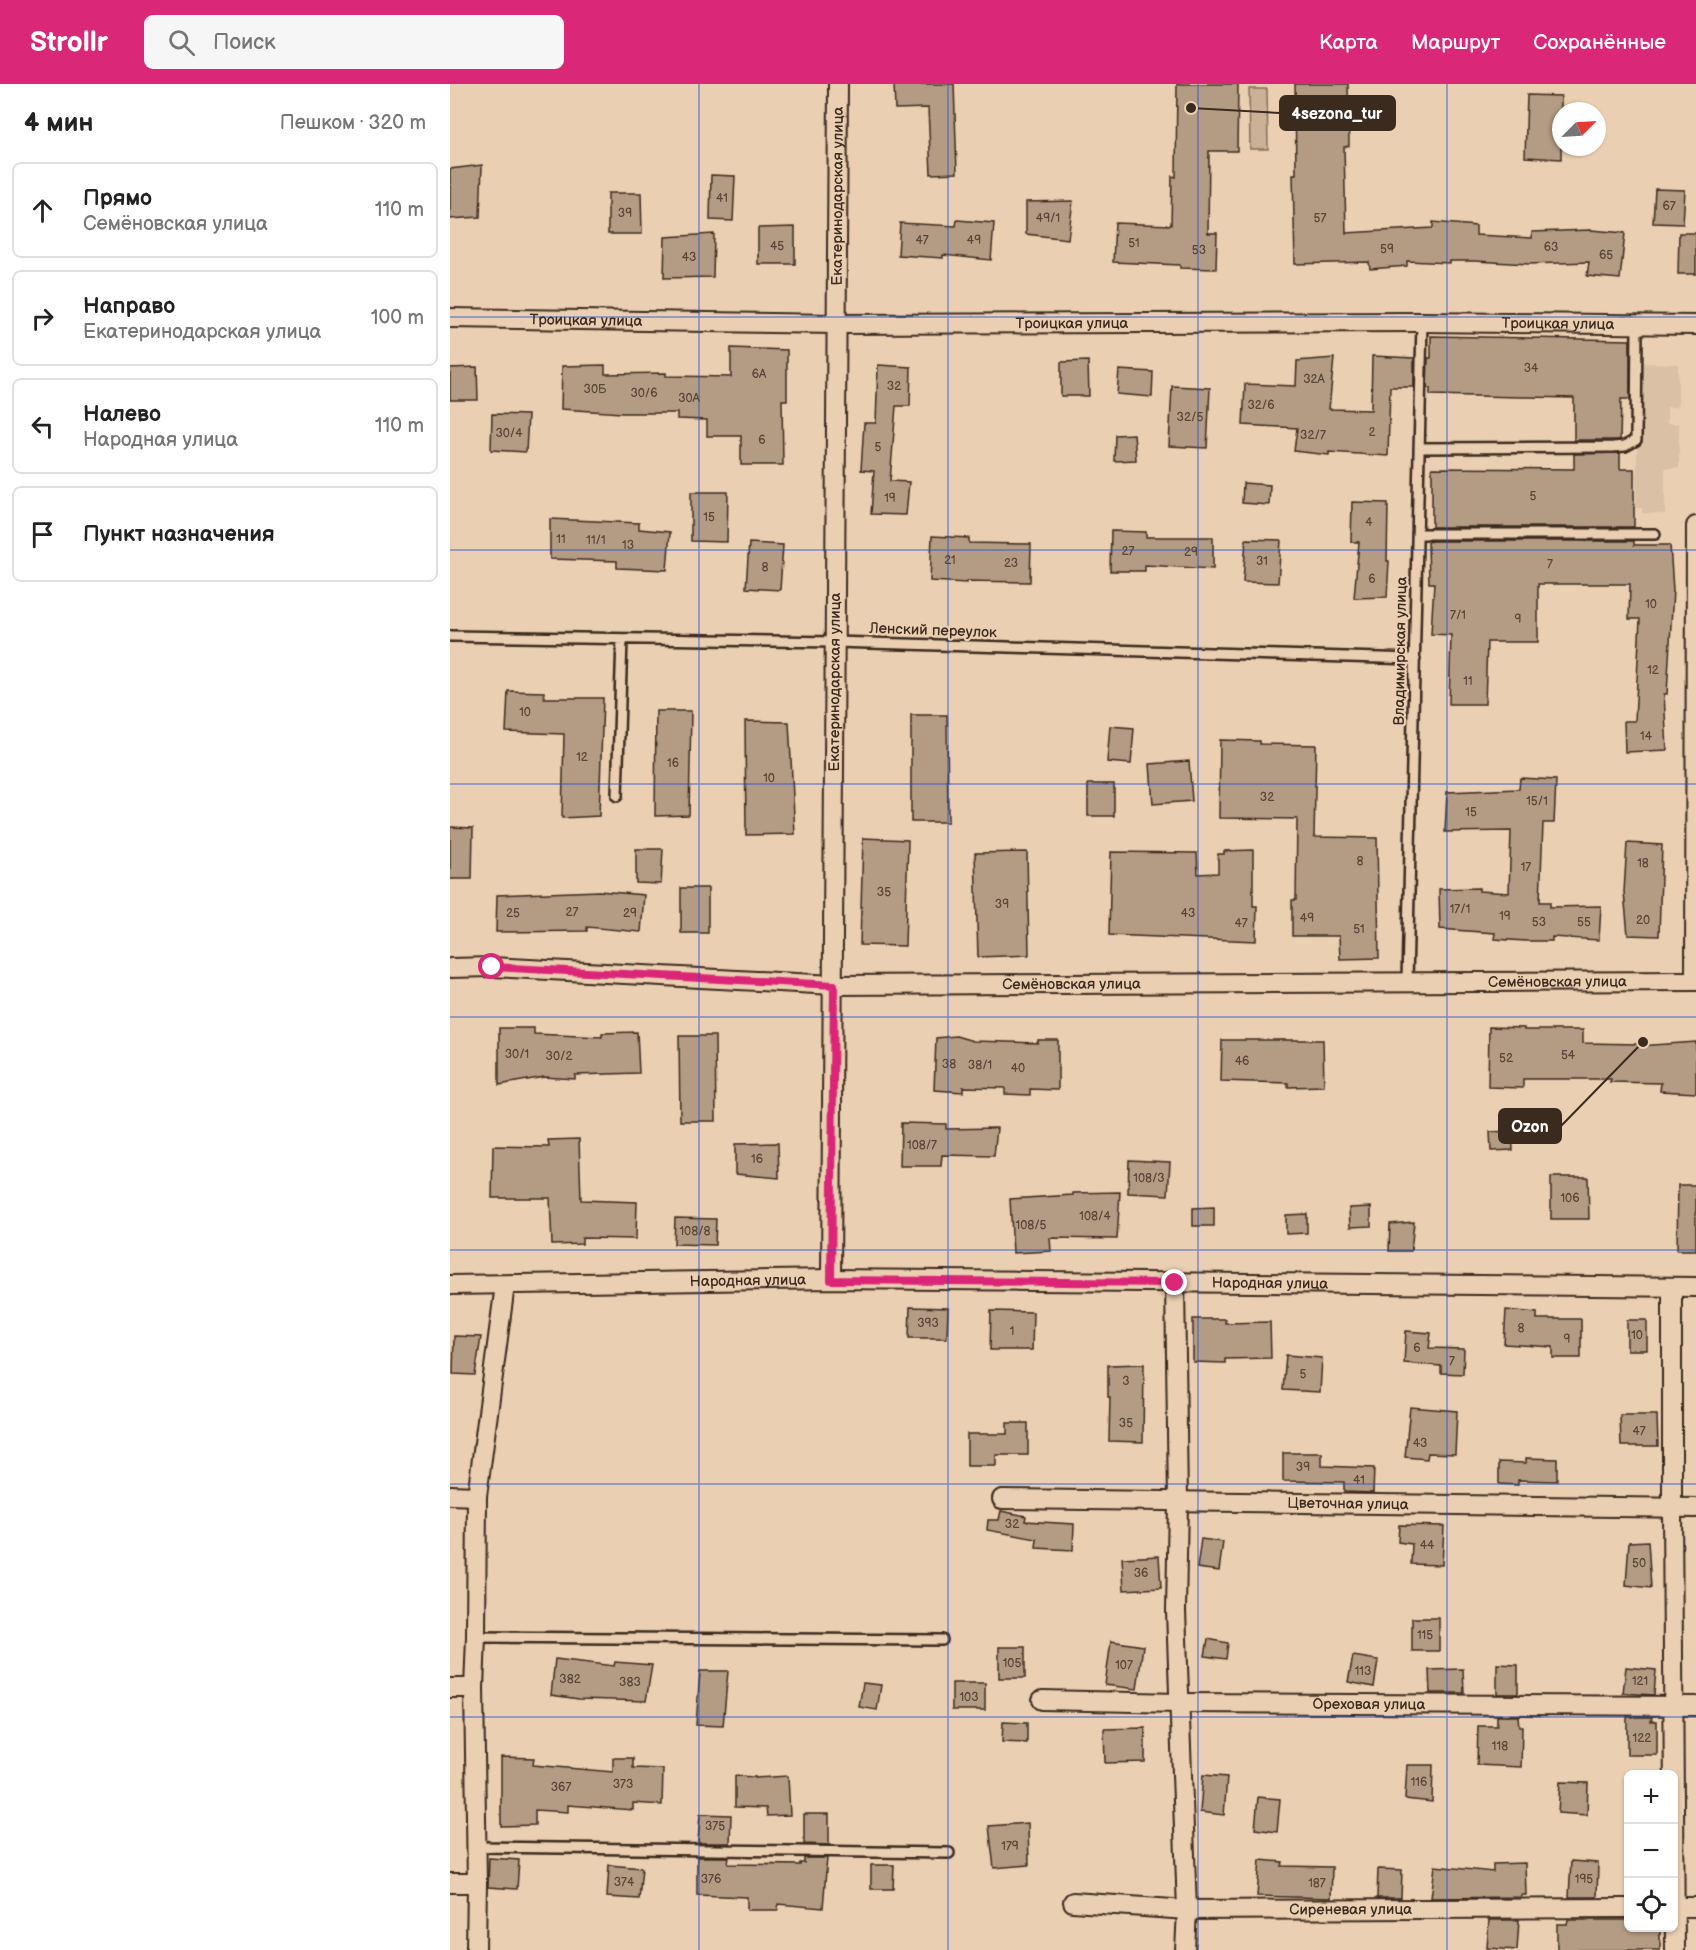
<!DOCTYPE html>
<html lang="ru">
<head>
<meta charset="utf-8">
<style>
  body { margin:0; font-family:"Balsamiq Sans",sans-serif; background:#f6f6f6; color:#222 }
  .controls { position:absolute; right:18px; bottom:18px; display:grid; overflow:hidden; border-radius:9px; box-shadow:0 2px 4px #0004 }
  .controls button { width:54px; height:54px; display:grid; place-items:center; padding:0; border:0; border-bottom:2px solid #e0e0e0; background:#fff; color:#222; font:30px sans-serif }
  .compass { position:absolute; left:1102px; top:18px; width:54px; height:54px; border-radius:50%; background:#fff; box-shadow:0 2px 4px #0004; rotate:66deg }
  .stop { position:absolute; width:18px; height:18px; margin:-14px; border:4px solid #db2777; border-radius:50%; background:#fff }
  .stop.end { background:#db2777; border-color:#fff; box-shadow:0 2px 6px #0008 }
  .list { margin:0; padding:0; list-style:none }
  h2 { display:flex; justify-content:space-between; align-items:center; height:78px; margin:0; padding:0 24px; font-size:26px }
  h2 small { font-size:20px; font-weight:400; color:#767676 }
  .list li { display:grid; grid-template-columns:39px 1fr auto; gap:18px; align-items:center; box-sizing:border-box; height:96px; margin:0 12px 12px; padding:0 12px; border:2px solid #e0e0e0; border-radius:9px }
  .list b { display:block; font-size:22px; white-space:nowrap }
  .list p { margin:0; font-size:20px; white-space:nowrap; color:#767676 }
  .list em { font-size:20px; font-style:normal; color:#767676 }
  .icon { flex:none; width:33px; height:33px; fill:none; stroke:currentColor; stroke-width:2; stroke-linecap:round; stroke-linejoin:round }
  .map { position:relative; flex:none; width:1246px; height:1866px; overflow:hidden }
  header { display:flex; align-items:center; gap:36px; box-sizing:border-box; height:84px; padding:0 30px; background:#db2777; color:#fff }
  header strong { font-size:28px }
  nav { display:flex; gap:33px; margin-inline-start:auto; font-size:21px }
  .search { width:420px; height:54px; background:#f6f6f6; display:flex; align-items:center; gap:15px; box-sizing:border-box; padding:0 21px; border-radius:9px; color:#767676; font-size:22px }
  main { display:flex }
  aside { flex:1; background:#fff }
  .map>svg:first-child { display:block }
  .built { fill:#dac0a4 }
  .green { fill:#cbb197; stroke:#836e5a; stroke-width:1.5 }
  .building { fill:#b49c84; stroke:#3b2a1e; stroke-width:1.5 }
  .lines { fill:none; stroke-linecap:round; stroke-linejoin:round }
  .lane-casing { stroke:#3b2a1e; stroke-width:14 }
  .street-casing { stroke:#3b2a1e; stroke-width:22 }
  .lane { stroke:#ebcfb2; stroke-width:9 }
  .street { stroke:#ebcfb2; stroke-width:18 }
  .route { stroke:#db2777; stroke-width:8 }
  .grid { fill:none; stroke:#1d4ed8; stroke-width:1.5; stroke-opacity:0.55 }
  .labels { text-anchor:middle; stroke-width:4.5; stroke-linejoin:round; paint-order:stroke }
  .number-label { font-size:12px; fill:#594638 }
  .street-label { font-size:15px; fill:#3b2a1e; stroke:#ebcfb2 }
  .leader { fill:none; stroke:#3b2a1e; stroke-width:2 }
  .callout-dot { fill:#3b2a1e; stroke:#ebcfb2; stroke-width:2 }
  .callout { fill:#3b2a1e; stroke:#3b2a1e; stroke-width:2 }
  .callout-label { font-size:16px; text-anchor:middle; font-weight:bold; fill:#fff }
</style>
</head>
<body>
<header>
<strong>Strollr</strong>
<div class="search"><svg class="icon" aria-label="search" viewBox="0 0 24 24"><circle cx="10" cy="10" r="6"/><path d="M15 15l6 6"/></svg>Поиск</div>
<nav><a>Карта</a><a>Маршрут</a><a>Сохранённые</a></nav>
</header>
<main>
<aside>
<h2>4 мин<small>Пешком · 320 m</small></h2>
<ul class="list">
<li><svg class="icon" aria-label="ahead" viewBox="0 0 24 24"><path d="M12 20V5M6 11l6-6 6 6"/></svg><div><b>Прямо</b><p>Семёновская улица</p></div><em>110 m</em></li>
<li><svg class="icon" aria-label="right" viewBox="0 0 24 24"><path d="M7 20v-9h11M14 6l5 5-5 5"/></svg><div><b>Направо</b><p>Екатеринодарская улица</p></div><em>100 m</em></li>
<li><svg class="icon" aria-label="left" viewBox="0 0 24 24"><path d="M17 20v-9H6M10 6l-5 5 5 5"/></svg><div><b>Налево</b><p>Народная улица</p></div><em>110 m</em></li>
<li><svg class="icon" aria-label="arrive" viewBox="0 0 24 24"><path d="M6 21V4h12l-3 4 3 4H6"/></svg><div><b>Пункт назначения</b></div></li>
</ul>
</aside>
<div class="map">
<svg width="1246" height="1866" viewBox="0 0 1246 1866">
  <rect width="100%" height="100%" fill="#ebcfb2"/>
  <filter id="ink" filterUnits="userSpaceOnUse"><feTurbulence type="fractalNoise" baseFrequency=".0167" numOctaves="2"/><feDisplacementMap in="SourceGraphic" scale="12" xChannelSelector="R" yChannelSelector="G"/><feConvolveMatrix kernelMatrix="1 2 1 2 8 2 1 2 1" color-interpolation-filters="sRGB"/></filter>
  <g filter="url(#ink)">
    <path class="built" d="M1189 279 1228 280V323H1217V339L1229 340V384H1215V430L1192 429V424H1186Z"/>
    <path class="green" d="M799 5H817L818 65H800Z"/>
    <path class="building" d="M444 0H504L507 89 481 90 478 24 445 25Z
      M727 0H788L787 67H759L758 149H767L766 185 730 184V181L663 178 665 139 721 141 722 92 726 93Z
      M845 0H898L899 62 894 63 896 149 983 144V138L1026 142V151L1082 154V148L1141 146 1175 149 1170 195 1137 192 1139 178 1079 180 1025 177H1000V179L957 177V182L920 185 919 178 845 180 843 90H846Z
      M1077 11 1111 12V75L1075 73Z
      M32 81 30 133 0 135V85Z
      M261 91 285 92 283 137 260 136Z
      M1205 105 1235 106 1233 140 1203 139Z
      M158 109H191L192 150H158Z
      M623 117 618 155 576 150V118Z
      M507 136 544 139 541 176 493 171V174L448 171 450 139 506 142Z
      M345 143V180H308V144Z
      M1229 149H1246V190H1228Z
      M264 150 263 193 214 194 215 153Z
      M981 252 1180 256V315H1171L1170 356H1124V314L980 311V304H977L978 274H981Z
      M281 264 337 266V316H332L333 381H291V352H257V336L227 335V329H172L111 325 112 282 155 281V290L216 289V292L281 293Z
      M922 272 964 274V303H940L938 372 879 368V371L844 367 847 344 793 341 795 300 846 302 847 277 884 274 879 325 921 326Z
      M638 277 639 312H611V278Z
      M428 281 461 283 460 322H446L440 397 459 398 456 431 421 430 424 387 411 386 414 339H426Z
      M27 283 28 316H0V284Z
      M669 286 703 288 702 313 667 310Z
      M722 302 760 304 757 364 719 362Z
      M42 330 78 331 76 368 41 366Z
      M684 350 686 376 664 377 665 351Z
      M1170 369V385H1184V443H982V384L1124 385V370Z
      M793 399 820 401 819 421 792 419Z
      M241 408H278L277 458 241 457Z
      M902 418 938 419 937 477H939L937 513 904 514 909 458H901Z
      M100 435 189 439V445L220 448 217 486 167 484V477L100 475Z
      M661 447 696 448V453H763V485L695 481V487H660Z
      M482 452 519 454V459L581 460 580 498 517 497V499L480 497Z
      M796 455 831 456 828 499 793 498Z
      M982 457H1184V461H1220L1223 506 1217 610H1214L1217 666 1175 668 1174 637H1185L1190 535H1179L1180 500H1088V558H1037L1035 620H999L1001 551 981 550 984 499H979L978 458Z
      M299 459 333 461 330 506 296 504Z
      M58 607 94 608V614H153L149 732 112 734 114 650 56 648Z
      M206 627H241L239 731 205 732Z
      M461 631H497L498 738H461Z
      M295 637 339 638 345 750 296 751Z
      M660 642 684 644 681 680 657 678Z
      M770 656 810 657V660L866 661 864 753 927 754 929 874 890 875 889 852H842V816H846L847 735 769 734Z
      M739 677 742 717 703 720 700 680Z
      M1070 694 1106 696 1104 739H1093L1090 818H1100V823L1151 822 1149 856 1102 853V857H1076L1044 855 1045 849 990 845 989 805 1029 804V807L1059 809 1061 747 995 748 997 708 1069 705Z
      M638 700H664V732H638Z
      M0 743 23 744 22 795H0Z
      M413 754 458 756 455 862 410 861Z
      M1177 759 1212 761 1209 852 1178 851 1174 808Z
      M186 765H213L211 800 186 799Z
      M803 766V822H807L806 857 659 851 661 768 747 769 748 790 768 789V770H774V767Z
      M577 768 579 871 528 873 525 769Z
      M231 804H258V849H231Z
      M149 807 194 811 191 848 137 843V847L46 848 47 811Z
      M1039 943 1074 944V946H1133V959L1188 960V962L1246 958V1009L1210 1007 1211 999 1160 998 1161 995H1073V1004L1038 1003Z
      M49 944H84V950L152 953V949L187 948 189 989 125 991V995L94 993 49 1001Z
      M229 952H265L266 1037H230Z
      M506 952 523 957 588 959V956H608V1006L580 1005V1011L555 1010V1004L513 1003V1008L484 1006 486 954Z
      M772 956H873L874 1002 838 1003V999L771 997Z
      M451 1039 496 1040V1045L547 1044 544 1072 492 1071 491 1082H450Z
      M1062 1047 1063 1066 1041 1067 1040 1048Z
      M129 1055 131 1116 187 1118 186 1155 132 1154V1160L102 1161 100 1114H42L43 1062 99 1063 98 1056Z
      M328 1059 329 1094 285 1090V1060Z
      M679 1076 720 1078 718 1111 678 1109Z
      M1101 1093H1138L1139 1135H1101Z
      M1228 1101H1246V1166H1227Z
      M670 1108 667 1155 600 1154 601 1167 563 1169 560 1115 623 1111V1109Z
      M764 1123V1142H743V1124Z
      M921 1123V1142L900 1143 899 1124Z
      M857 1130V1149L836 1150V1131Z
      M225 1134 266 1135 265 1161 224 1160Z
      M964 1138 961 1167H939L940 1140Z
      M460 1223 498 1224 497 1254H459Z
      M1056 1226 1087 1229V1235H1131V1274H1103V1263L1054 1260Z
      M541 1227 583 1228 582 1266H540Z
      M743 1235H775V1239L820 1238 821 1274 775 1275V1279L743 1278Z
      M1177 1236H1197V1266H1177Z
      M956 1247 981 1249 979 1264 1014 1265 1013 1290 991 1289V1282L954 1279Z
      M4 1252 31 1253 25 1291 3 1290Z
      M836 1271 872 1274 870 1308 833 1306Z
      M694 1280 693 1358 659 1357 660 1313H658V1281Z
      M960 1323 1007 1327 1005 1370 978 1369 977 1375 955 1373Z
      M1170 1331H1207L1208 1362H1171Z
      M557 1339H578V1371H546V1382H517V1350H557Z
      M833 1369H872V1382L924 1384 923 1409 894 1408V1398L833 1397Z
      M1076 1374 1107 1375V1397L1068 1396V1401L1049 1400V1378L1076 1379Z
      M551 1427 576 1432 575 1437 624 1440 623 1466 586 1464 587 1455 537 1446 538 1436H549Z
      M949 1441 994 1442 992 1481 961 1480 962 1460 948 1458Z
      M751 1455 773 1458 769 1487 747 1484Z
      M1198 1457 1201 1504 1176 1501 1179 1458Z
      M709 1472 711 1504 674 1506 672 1474Z
      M962 1534H989V1567H962Z
      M758 1555 778 1559 776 1575 755 1572Z
      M661 1557 693 1562 687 1605 655 1601Z
      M549 1563H575V1594H549Z
      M903 1572 928 1576 924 1603 898 1598Z
      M105 1575 164 1582 165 1578 202 1581 196 1617 129 1615 101 1611Z
      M1047 1580 1068 1581V1610H1047Z
      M1176 1583 1206 1586 1204 1611 1173 1609Z
      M1013 1585 1014 1609H980L979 1586Z
      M250 1587H278L273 1642 246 1641Z
      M413 1599 431 1601 427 1626 409 1623Z
      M502 1599H535V1626H502Z
      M1047 1632H1068L1069 1643H1072L1071 1683 1027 1681 1028 1642H1047Z
      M1177 1633H1202L1201 1637H1207V1671H1177Z
      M553 1638 577 1639V1659L552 1658Z
      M695 1644V1678L655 1679 654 1645Z
      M51 1673 84 1674 83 1681 163 1688V1674H183V1684L213 1685 212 1721 183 1719V1726L118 1721V1728L85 1726V1741L51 1742Z
      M957 1681H983L982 1718 955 1715Z
      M753 1691 777 1693 774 1731 750 1728Z
      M285 1692 305 1693V1694L338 1692 340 1731 317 1732 316 1724 285 1723Z
      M1110 1698 1138 1699 1137 1731 1108 1729Z
      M808 1713 830 1715 827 1748 805 1745Z
      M250 1730 281 1731 280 1759H248Z
      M354 1730H379V1761L354 1760Z
      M578 1739 579 1781 544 1784 539 1742Z
      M247 1773H279L278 1780 350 1781V1779H354V1774H377L373 1824 328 1820V1826H297V1813L247 1811Z
      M39 1774 69 1776 67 1805 38 1803Z
      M810 1776 833 1778 832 1782 882 1783 881 1814 807 1812Z
      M1121 1777 1148 1779 1147 1813H1119Z
      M1075 1779 1076 1811H1071V1813L981 1814 985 1782 1043 1788V1780Z
      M159 1781 192 1784 189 1815 157 1813Z
      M421 1781H444L443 1805H421Z
      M928 1785 952 1786 951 1814H927Z
      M1039 1836H1069L1067 1866 1037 1864Z
      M1118 1836H1179V1844H1210V1866H1107V1840H1117Z"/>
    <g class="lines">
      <defs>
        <path id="lane" d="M969 364 1163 363 1175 362 1186 356 1187 240
          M967 450H1205
          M0 552 384 558 965 575
          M167 712 172 555
          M957 898 972 238
          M26 1553 492 1556
          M26 1763 499 1769"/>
        <g id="street">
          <path id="s1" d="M0 234 385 240 972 238 1246 241"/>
          <path id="s2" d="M0 884 42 883 384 901 1246 897"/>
          <path d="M1245 897 1246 442"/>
          <path id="s3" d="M381 1195 388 0"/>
          <path d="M725 1199 728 1418 726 1527 737 1826 735 1866"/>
          <path id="s4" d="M0 1201 381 1195 1246 1203"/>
          <path d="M1222 1203V1424L1225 1866"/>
          <path d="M0 1411 27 1412"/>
          <path id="s5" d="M552 1415 1246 1424"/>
          <path d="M0 1604H24"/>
          <path id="s6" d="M592 1616 729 1619 1246 1622"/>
          <path d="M0 1799H27"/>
          <path id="s7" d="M623 1818 737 1826 1178 1824"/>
          <path d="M1224 1823H1246"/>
          <path d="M26 1866 27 1799 24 1604 26 1553 27 1412 55 1201"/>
        </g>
      </defs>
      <use href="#lane" class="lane-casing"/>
      <use href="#street" class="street-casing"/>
      <use href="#lane" class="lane"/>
      <use href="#street" class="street"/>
    </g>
  </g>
  <g class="lines" filter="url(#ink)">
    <path class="route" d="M42 883 384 901 381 1196 725 1199"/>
  </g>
  <path class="grid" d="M249 0V1866M498 0V1866M748 0V1866M997 0V1866M0 233H1246M0 466H1246M0 700H1246M0 933H1246M0 1166H1246M0 1400H1246M0 1633H1246"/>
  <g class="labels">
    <g class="number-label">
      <text x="272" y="118">41</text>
      <text x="1219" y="126">67</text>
      <text x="175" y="133">39</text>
      <text x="598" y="138">49/1</text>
      <text x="870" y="138">57</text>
      <text x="472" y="160">47</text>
      <text x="524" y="160">49</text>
      <text x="684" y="163">51</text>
      <text x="327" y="166">45</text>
      <text x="1101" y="167">63</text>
      <text x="937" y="169">59</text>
      <text x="749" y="170">53</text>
      <text x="1156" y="175">65</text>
      <text x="239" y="177">43</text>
      <text x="1081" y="288">34</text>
      <text x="309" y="294">6А</text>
      <text x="864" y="299">32А</text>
      <text x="444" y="306">32</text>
      <text x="145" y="309">30Б</text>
      <text x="194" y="313">30/6</text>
      <text x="239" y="318">30А</text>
      <text x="811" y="325">32/6</text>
      <text x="740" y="337">32/5</text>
      <text x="922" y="352">2</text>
      <text x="59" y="353">30/4</text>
      <text x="863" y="355">32/7</text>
      <text x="312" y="360">6</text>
      <text x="428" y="367">5</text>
      <text x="1083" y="416">5</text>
      <text x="440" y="418">19</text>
      <text x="259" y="437">15</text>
      <text x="919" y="442">4</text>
      <text x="111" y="459">11</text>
      <text x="146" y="460">11/1</text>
      <text x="178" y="465">13</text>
      <text x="678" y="471">27</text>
      <text x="741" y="472">29</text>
      <text x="500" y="480">21</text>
      <text x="812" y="481">31</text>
      <text x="561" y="483">23</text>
      <text x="1100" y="484">7</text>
      <text x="315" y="487">8</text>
      <text x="922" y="499">6</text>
      <text x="1201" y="524">10</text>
      <text x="1008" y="535">7/1</text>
      <text x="1068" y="539">9</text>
      <text x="1203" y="590">12</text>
      <text x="1018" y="601">11</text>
      <text x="75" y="632">10</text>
      <text x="1196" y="656">14</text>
      <text x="132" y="677">12</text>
      <text x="223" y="683">16</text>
      <text x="319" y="698">10</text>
      <text x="817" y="717">32</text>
      <text x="1087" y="721">15/1</text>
      <text x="1021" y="732">15</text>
      <text x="910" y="781">8</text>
      <text x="1193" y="783">18</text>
      <text x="1076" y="787">17</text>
      <text x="434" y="812">35</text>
      <text x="552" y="824">39</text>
      <text x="1010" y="829">17/1</text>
      <text x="122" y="832">27</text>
      <text x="63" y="833">25</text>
      <text x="180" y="833">29</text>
      <text x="738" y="833">43</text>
      <text x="1055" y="836">19</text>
      <text x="857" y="838">49</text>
      <text x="1193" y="840">20</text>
      <text x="1089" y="842">53</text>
      <text x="1134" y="842">55</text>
      <text x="791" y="843">47</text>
      <text x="909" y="849">51</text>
      <text x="67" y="974">30/1</text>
      <text x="1118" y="975">54</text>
      <text x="109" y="976">30/2</text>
      <text x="1056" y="978">52</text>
      <text x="792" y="981">46</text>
      <text x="499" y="984">38</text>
      <text x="530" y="985">38/1</text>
      <text x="568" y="988">40</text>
      <text x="472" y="1065">108/7</text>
      <text x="307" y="1079">16</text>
      <text x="699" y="1098">108/3</text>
      <text x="1120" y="1118">106</text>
      <text x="645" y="1136">108/4</text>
      <text x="581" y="1145">108/5</text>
      <text x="245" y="1151">108/8</text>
      <text x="478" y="1243">393</text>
      <text x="1071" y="1248">8</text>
      <text x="562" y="1251">1</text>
      <text x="1187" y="1255">10</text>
      <text x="1117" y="1259">9</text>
      <text x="967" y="1268">6</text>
      <text x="1002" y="1281">7</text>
      <text x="853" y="1294">5</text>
      <text x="676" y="1301">3</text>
      <text x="676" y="1343">35</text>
      <text x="1189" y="1351">47</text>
      <text x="970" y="1363">43</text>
      <text x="853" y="1387">39</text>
      <text x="909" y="1400">41</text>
      <text x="562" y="1444">32</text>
      <text x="977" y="1465">44</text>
      <text x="1189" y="1483">50</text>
      <text x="691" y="1493">36</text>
      <text x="975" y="1555">115</text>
      <text x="562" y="1583">105</text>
      <text x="674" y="1585">107</text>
      <text x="913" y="1591">113</text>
      <text x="120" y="1599">382</text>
      <text x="1190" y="1601">121</text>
      <text x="180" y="1602">383</text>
      <text x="519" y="1617">103</text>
      <text x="1192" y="1658">122</text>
      <text x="1050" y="1666">118</text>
      <text x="969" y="1702">116</text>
      <text x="173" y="1704">373</text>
      <text x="111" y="1707">367</text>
      <text x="265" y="1746">375</text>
      <text x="560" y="1766">179</text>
      <text x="261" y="1799">376</text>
      <text x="1134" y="1799">195</text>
      <text x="174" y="1802">374</text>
      <text x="867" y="1803">187</text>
    </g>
    <g class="street-label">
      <text dy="5" stroke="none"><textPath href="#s3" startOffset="1083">Екатеринодарская улица</textPath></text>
      <text dy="5" stroke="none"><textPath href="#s1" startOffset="136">Троицкая улица</textPath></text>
      <text dy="5" stroke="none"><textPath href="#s1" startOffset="622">Троицкая улица</textPath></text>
      <text dy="5" stroke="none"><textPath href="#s1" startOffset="1108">Троицкая улица</textPath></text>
      <text transform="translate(483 546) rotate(2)" y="5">Ленский переулок</text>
      <text transform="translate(950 567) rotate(-89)" y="5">Владимирская улица</text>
      <text dy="5" stroke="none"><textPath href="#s3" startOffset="597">Екатеринодарская улица</textPath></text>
      <text dy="5" stroke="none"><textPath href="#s2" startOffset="1108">Семёновская улица</textPath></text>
      <text dy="5" stroke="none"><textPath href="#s2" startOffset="622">Семёновская улица</textPath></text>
      <text dy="5" stroke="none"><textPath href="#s4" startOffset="298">Народная улица</textPath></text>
      <text dy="5" stroke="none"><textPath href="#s4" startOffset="820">Народная улица</textPath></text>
      <text dy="5" stroke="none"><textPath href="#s5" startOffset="346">Цветочная улица</textPath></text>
      <text dy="5" stroke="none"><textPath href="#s6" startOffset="327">Ореховая улица</textPath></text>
      <text dy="5" stroke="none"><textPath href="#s7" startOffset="278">Сиреневая улица</textPath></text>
    </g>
  </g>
  <path class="leader" d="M741 24L830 29M1193 958L1111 1042"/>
  <g class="callout-dot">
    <circle cx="741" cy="24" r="6"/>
    <circle cx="1193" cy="958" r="6"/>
  </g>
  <g class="callout">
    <rect x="830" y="12" width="115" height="34" rx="6"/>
    <rect x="1049" y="1025" width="62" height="34" rx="6"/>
  </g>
  <g class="callout-label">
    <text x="887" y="35">4sezona_tur</text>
    <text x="1080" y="1048">Ozon</text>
  </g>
</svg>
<div class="controls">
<button>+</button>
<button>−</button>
<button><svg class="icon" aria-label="locate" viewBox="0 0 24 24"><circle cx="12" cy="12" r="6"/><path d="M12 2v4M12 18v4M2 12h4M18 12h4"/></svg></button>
</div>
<svg class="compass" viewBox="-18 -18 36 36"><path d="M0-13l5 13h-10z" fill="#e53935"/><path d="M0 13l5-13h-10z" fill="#767676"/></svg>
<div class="stop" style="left:42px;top:883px"></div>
<div class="stop end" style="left:725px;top:1199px"></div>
</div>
</main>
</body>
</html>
